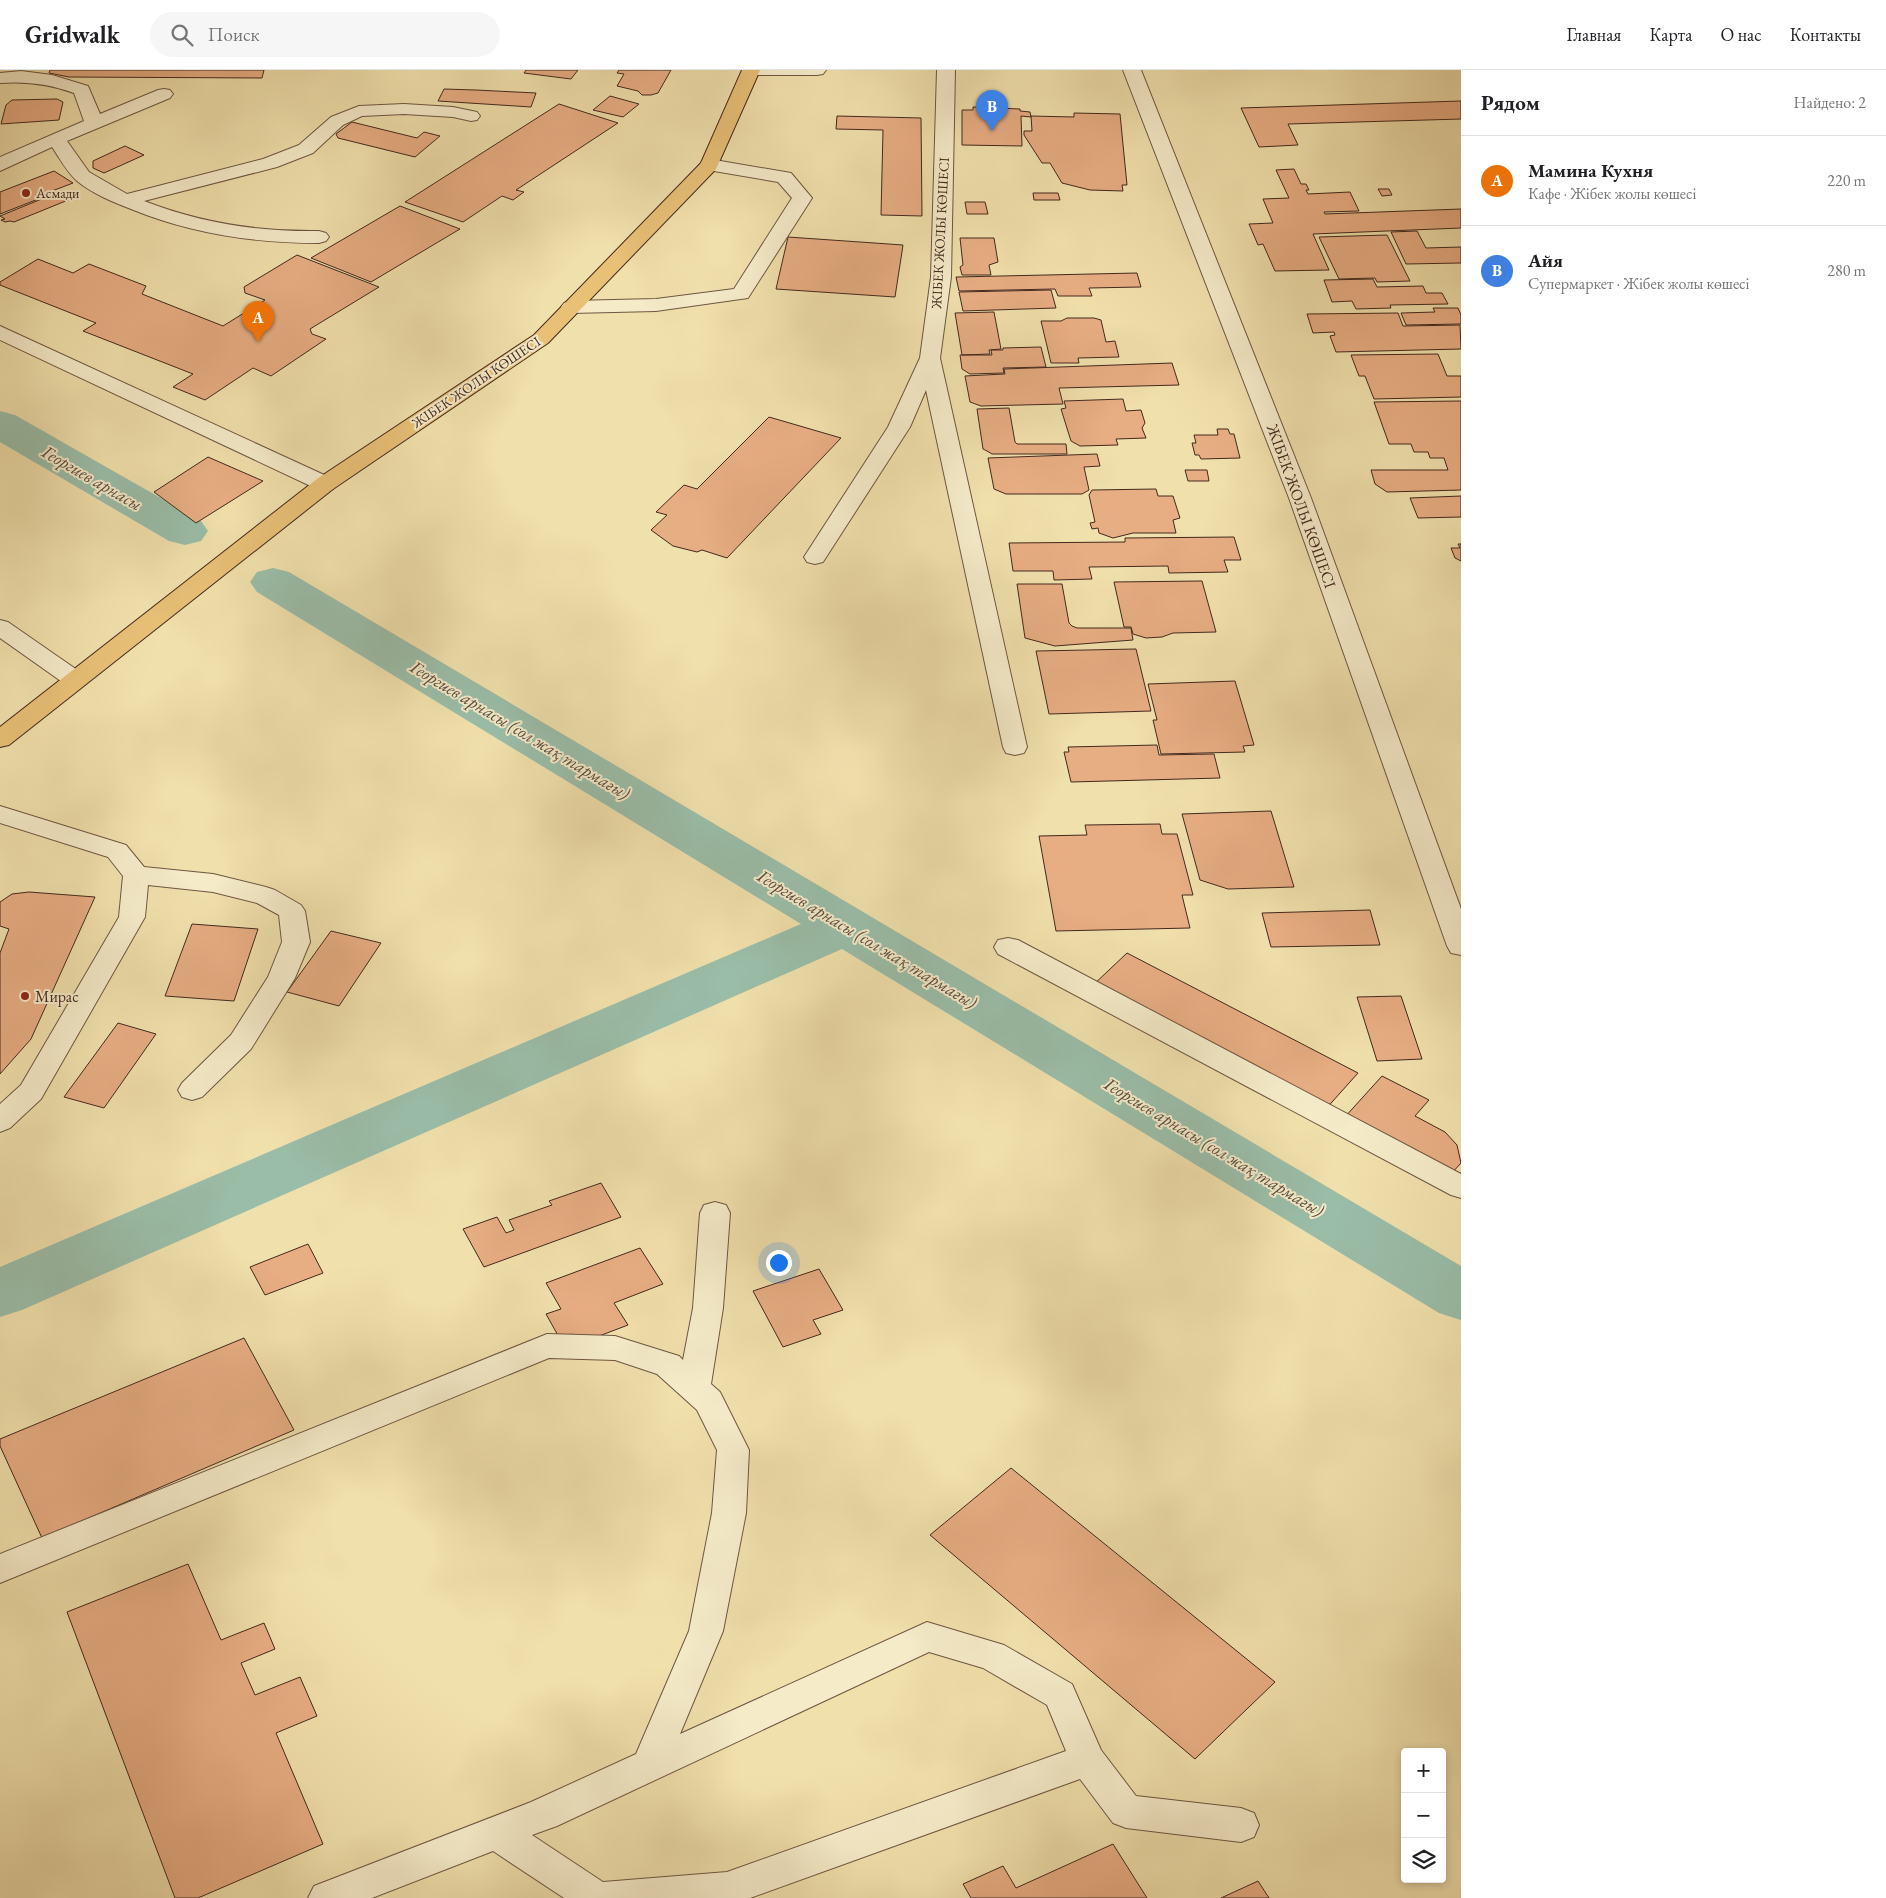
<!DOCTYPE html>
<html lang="ru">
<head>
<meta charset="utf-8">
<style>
  body { margin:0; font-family:"EB Garamond",serif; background:#f6f6f6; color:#202124 }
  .controls { position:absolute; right:15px; bottom:15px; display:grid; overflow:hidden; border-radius:5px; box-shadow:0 2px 8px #0003 }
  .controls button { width:45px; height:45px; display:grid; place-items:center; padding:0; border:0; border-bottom:1px solid #e0e0e0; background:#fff; color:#202124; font:25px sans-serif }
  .you { position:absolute; left:778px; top:1192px; width:18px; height:18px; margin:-12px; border:4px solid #fff; border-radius:50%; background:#1a73e8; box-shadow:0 0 0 8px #1a73e833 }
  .badge { display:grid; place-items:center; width:32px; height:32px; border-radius:50%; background:#0f766e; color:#fff; font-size:16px; font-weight:700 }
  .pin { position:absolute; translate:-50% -41px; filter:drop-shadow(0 1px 2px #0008) }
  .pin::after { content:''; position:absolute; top:26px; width:18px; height:15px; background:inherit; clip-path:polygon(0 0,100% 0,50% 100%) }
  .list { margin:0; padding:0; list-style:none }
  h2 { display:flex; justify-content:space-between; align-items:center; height:65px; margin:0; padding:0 20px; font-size:21px }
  h2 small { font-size:16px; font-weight:400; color:#757577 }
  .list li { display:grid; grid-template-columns:32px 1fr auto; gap:15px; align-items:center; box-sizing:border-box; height:90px; padding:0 20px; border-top:1px solid #e0e0e0 }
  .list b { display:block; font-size:19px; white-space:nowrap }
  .list p { margin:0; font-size:16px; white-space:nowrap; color:#757577 }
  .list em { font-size:16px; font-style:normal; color:#757577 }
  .icon { flex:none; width:28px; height:28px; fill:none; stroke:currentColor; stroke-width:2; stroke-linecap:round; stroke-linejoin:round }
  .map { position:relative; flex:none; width:1461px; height:1828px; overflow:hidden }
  header { display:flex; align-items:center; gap:30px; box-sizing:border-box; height:70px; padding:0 25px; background:#fff; border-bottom:1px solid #e0e0e0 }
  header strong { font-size:24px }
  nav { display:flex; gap:28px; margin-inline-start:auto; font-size:18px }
  .search { width:350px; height:45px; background:#f6f6f6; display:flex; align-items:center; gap:12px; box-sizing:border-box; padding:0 18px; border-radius:28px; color:#757577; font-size:19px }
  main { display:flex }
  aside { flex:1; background:#fff }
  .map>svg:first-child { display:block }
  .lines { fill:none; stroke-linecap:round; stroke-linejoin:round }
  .canal { fill:#9abda8; fill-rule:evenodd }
  .building { fill:#e7ad83; stroke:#43281e }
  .minor-casing { stroke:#6e5642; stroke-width:2 }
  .highway-casing { stroke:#43281e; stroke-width:2 }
  .minor { fill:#f5ebc9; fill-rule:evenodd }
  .highway { fill:#e8c076; fill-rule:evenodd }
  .poi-dot { fill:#8f2418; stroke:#f5ebc9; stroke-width:2 }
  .labels { text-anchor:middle; stroke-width:4; stroke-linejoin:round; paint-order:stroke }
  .far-poi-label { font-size:14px; fill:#43281e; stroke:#f5ebc9; text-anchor:start }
  .far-street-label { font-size:14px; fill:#43281e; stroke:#f5ebc9 }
  .street-label { font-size:16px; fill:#43281e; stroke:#f5ebc9 }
  .poi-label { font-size:16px; fill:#43281e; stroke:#f5ebc9; text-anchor:start }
  .water-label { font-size:18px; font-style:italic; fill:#594d40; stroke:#f5ebc9 }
</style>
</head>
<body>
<header>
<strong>Gridwalk</strong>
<div class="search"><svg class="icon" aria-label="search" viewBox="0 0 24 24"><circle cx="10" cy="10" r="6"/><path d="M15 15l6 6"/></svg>Поиск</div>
<nav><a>Главная</a><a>Карта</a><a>О нас</a><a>Контакты</a></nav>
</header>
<main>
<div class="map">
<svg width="1461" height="1828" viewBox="0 0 1461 1828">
  <rect width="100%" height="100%" fill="#f0e0ac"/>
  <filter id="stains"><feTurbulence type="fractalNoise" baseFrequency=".004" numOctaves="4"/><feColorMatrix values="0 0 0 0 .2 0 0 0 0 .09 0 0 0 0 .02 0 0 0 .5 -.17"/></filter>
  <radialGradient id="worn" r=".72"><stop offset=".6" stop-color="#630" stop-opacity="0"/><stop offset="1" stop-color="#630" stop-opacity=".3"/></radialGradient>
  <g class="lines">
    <path class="canal" d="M0 341 15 345 201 451 208 461 201 471 185 475 169 471 0 372Z
      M273 498 289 502 1461 1196V1250L1439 1243 842 879 22 1240 0 1247V1197L801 854 257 522 250 512 257 502Z"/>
  </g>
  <path class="building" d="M50 0H264L262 8 69 7 49 3Z
    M526 0H578L571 9 524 3Z
    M619 0H671L658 23 651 25H642L638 21 617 16 624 4 617 3Z
    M444 19 476 20 536 23 531 37 438 31Z
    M610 26 639 34 623 47 593 40Z
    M57 29 63 32 59 50 1 54 6 35 12 30Z
    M1461 31V49L1288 54 1298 75 1259 77 1241 38Z
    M559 34 618 53 516 120 524 122 513 130 502 126 463 152 405 132Z
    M973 37 1020 39V41L1030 42 1031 47 1021 46 1022 76 962 75V40H973Z
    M1074 43 1120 44 1127 115H1122L1123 121 1090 120 1062 113 1050 93H1042L1024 65V61H1032L1031 46 1074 47Z
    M837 46 921 48 922 146 881 145 883 60 836 59Z
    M352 52 417 68 424 62 440 66 415 87 338 68 336 64Z
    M125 76 144 85 104 103 93 98V91Z
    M1294 99 1301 114H1306L1309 120H1306L1308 124 1350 122 1359 141 1324 142 1325 144 1461 139V158L1313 164 1329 200 1275 201 1263 174 1258 175 1249 154 1273 153 1263 129 1289 128 1276 100Z
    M54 101 73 113 52 121 51 124 0 144V122Z
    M1378 119H1389L1392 125 1382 126Z
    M61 121 73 128 14 152 10 151 5 152 1 150 5 149 0 146Z
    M1033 123H1058L1060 130H1034Z
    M965 132H985L988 144H967Z
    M400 136 460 159 371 212 311 188Z
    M1417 161 1426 178 1461 177V193L1406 194 1391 162Z
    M1387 165 1410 211 1377 212 1375 208 1339 209 1319 167Z
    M788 167 903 175 895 227 776 219Z
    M960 168H994L998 192 989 195 991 205H962L960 197 963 195Z
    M297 185 379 217 310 259 312 264 326 269 271 306 253 298 205 330 173 317 193 304 83 261 96 253 0 215V212L38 189 73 203 89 194 146 216 142 224 223 256 265 230 245 223 244 217Z
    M1137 203 1141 217 1089 218 1092 226H1058L1055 219 959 221 956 207Z
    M1373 209 1377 217 1423 216 1426 223H1442L1448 234 1390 235 1391 238 1356 239 1352 231 1332 232 1324 210Z
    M1051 220 1056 238 963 241 959 222Z
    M1433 238H1458L1461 245V254L1406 255 1401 243 1435 242Z
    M994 242 1001 279 989 280 990 284 962 285 955 243Z
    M1398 243 1403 256 1460 255 1461 279 1336 282 1330 266 1335 265 1334 262 1313 263 1307 244Z
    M1067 248H1094L1101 250 1106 272 1115 271 1119 287 1078 288 1079 293H1051L1041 251H1061Z
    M1041 277 1046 297 1003 298 1004 303 970 304 962 299 960 285H992L991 280H1003V278Z
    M1438 284 1447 306H1461V327L1374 329 1365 306H1359L1351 285Z
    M1172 293 1179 315 1059 318 1063 334 981 336 970 332 965 306 1005 304 1004 299Z
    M1123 329 1126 341 1141 340 1145 353 1142 358 1146 368 1116 369 1118 375 1080 376 1071 371 1061 339 1066 338 1064 331Z
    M1461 331V420L1387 422 1375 414 1371 400H1448L1444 388H1430L1428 382H1414L1411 374H1389L1374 332Z
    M1009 338 1015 372 1017 374H1066L1067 384H992L987 381 983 379 977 339Z
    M769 347 841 368 727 488 702 480 697 482 673 476 651 460 667 445 656 442 684 415 697 419Z
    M1217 359H1228L1230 364H1234L1240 388 1201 389 1199 385H1195L1192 373H1196L1194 365H1218Z
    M1097 384 1100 396 1084 397 1089 420 1082 424H1006L994 419 988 388Z
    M208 387 263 411 196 453 154 422Z
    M1185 400H1207L1209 411H1188Z
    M1156 419 1158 426H1173L1180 448 1173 450 1176 463H1133L1113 468 1099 463 1098 458 1092 459 1090 453 1095 452 1089 425 1092 420Z
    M1461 426V447L1418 448 1410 428Z
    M1234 467 1241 490H1224L1228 502 1169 503 1168 496 1089 497 1092 509 1054 510 1053 501H1013L1009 473 1125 472V468Z
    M1458 474H1461V491L1455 488 1451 478H1460Z
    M1202 511 1216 562 1173 563 1162 567 1146 568 1133 564 1131 557H1124L1114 512Z
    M1017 514H1062L1069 553 1072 556 1077 558H1131L1133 570 1055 576 1025 568Z
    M1136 579 1151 641 1049 644 1036 581Z
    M1235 611 1254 675 1243 676 1245 682 1161 684 1153 650H1157L1148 614Z
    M1157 675 1159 685 1214 684 1220 708 1071 712 1064 682H1069L1068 677Z
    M1271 741 1294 817 1228 819 1200 810 1182 744Z
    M1160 754 1162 764H1177L1193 825H1182L1190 858 1056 861 1039 766 1087 765 1085 755Z
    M29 822 95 827 31 969 0 1004V883L9 859 0 856V832L12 824Z
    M1370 840 1380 875 1271 877 1262 843Z
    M192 854 258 859 234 931 165 926Z
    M331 861 381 873 339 936 287 922Z
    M1127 883 1358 1003 1324 1041 1091 917Z
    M1401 926 1422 989 1377 991 1357 927Z
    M118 953 156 964 104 1038 64 1027Z
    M1382 1006 1429 1030 1415 1046 1445 1062 1457 1075 1461 1093 1451 1104 1344 1048Z
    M601 1113 621 1147 484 1197 463 1159 497 1147 506 1163 514 1160 509 1150 552 1135 549 1131Z
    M308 1174 323 1203 265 1225 250 1197Z
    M640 1178 663 1214 614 1233 628 1255 578 1274 573 1264 560 1269 546 1244 561 1239 546 1213Z
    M819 1199 843 1240 813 1250 821 1264 783 1277 753 1221Z
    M244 1268 294 1360 42 1468 0 1376V1369Z
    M1011 1398 1275 1612 1195 1689 930 1465Z
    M188 1494 221 1570 264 1553 275 1579 241 1593 255 1625 300 1607 317 1646 276 1663 323 1774 198 1828H175L67 1542Z
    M1113 1774 1147 1828H971L963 1814 1003 1796 1016 1818Z
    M1258 1811 1269 1828H1221Z"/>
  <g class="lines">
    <defs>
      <path id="minor" d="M742 0H826L823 4 817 5H751L745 4Z
        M937 0H955L951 207 940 288 1027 677 1024 683 1015 685 1006 683 1003 677 926 320 910 357 823 492 815 494 807 492 804 487 888 357 920 288 931 207Z
        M1123 0H1141L1311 428 1461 839V885L1451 883 1447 876 1289 428Z
        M21 1 52 5 88 16 100 44 158 20 164 19 170 20 173 24 170 28 67 71 89 102 127 124 263 89 299 75 331 47 359 36 404 34 453 37 477 42 480 46 477 50 471 51 453 47 404 44 362 46 343 55 313 83 277 97 144 131C201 153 258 162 319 161L326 163 329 167 326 171 319 173C254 173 192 164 131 139 113 132 93 124 77 111 67 102 60 89 52 77L0 101V87L84 51 74 23C50 14 26 11 0 13V3Z
        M709 89 791 103 812 128 748 228 656 241 571 243 564 241 561 237 564 233 571 231 656 229 734 219 792 128 778 112 702 99 700 95 702 91Z
        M0 256 333 409 336 414 333 419 325 421 317 419 0 270Z
        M0 550 8 552 83 604 86 609 83 614 74 616 65 614 0 568Z
        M0 736 126 775 144 797 213 804 266 817 275 820 301 835 305 841 310 872 295 908 251 979 202 1027 192 1030 182 1027 178 1020 182 1013 231 965 268 907 282 872 279 845 257 833 213 822 148 815 145 847 41 1029 10 1058 0 1062V1034L21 1015 119 847 123 806 108 787 0 753Z
        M1008 868 1018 870 1461 1104V1128L1451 1125 998 884 994 877 998 870Z
        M715 1132 726 1135 730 1143 723 1238 711 1314 720 1322 749 1380 746 1443 723 1561 680 1664 927 1552 1004 1575 1072 1614 1101 1680 1136 1726 1241 1738 1254 1743 1259 1755 1254 1767 1241 1772 1126 1758 1113 1753 1080 1709 750 1828H564L493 1781 372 1828H308L314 1816 531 1732 636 1684 689 1561 712 1443 717 1380 697 1340 657 1304 615 1290 549 1288 0 1513V1484L547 1264 615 1266 679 1286 683 1290 693 1238 700 1143 704 1135ZM929 1582 983 1598 1047 1635 1066 1681 727 1802 603 1812 532 1765 557 1756Z"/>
      <path id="highway" d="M742 0H760L716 99 548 273 333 419 9 675 0 677V657L317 409 534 265 701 93Z"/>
    </defs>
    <use href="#minor" class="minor-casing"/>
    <use href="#highway" class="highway-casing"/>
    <use href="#minor" class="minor"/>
    <use href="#highway" class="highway"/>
  </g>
  <g class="poi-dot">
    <circle cx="26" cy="123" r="5"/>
    <circle cx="25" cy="926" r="5"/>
  </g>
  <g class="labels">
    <g class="far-poi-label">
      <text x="36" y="128">Асмади</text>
    </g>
    <g class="far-street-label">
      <text transform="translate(940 163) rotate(-87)" y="5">ЖІБЕК ЖОЛЫ КӨШЕСІ</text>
      <text transform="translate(476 312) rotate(-34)" y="5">ЖІБЕК ЖОЛЫ КӨШЕСІ</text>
    </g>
    <g class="street-label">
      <text transform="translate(1302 436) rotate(70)" y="6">ЖІБЕК ЖОЛЫ КӨШЕСІ</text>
    </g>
    <g class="poi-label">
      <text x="35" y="932">Мирас</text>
    </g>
    <g class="water-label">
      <text transform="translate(92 408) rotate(30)" y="6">Георгиев арнасы</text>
      <text transform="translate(520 660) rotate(31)" y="6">Георгиев арнасы (сол жақ тармағы)</text>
      <text transform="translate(867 869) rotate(31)" y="6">Георгиев арнасы (сол жақ тармағы)</text>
      <text transform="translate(1214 1077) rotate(31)" y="6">Георгиев арнасы (сол жақ тармағы)</text>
    </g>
  </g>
  <rect width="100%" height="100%" filter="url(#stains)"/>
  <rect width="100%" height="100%" fill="url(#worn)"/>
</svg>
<div class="controls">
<button>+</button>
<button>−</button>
<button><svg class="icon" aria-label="layers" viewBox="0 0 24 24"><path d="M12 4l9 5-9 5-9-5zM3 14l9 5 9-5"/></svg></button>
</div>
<div class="you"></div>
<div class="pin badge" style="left:258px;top:272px;background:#e8710a">A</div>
<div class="pin badge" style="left:992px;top:61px;background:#3f7fe0">B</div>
</div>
<aside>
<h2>Рядом<small>Найдено: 2</small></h2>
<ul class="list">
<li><span class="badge" style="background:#e8710a">A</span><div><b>Мамина Кухня</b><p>Кафе · Жібек жолы көшесі</p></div><em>220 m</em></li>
<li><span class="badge" style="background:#3f7fe0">B</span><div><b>Айя</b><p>Супермаркет · Жібек жолы көшесі</p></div><em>280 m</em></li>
</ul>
</aside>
</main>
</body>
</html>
